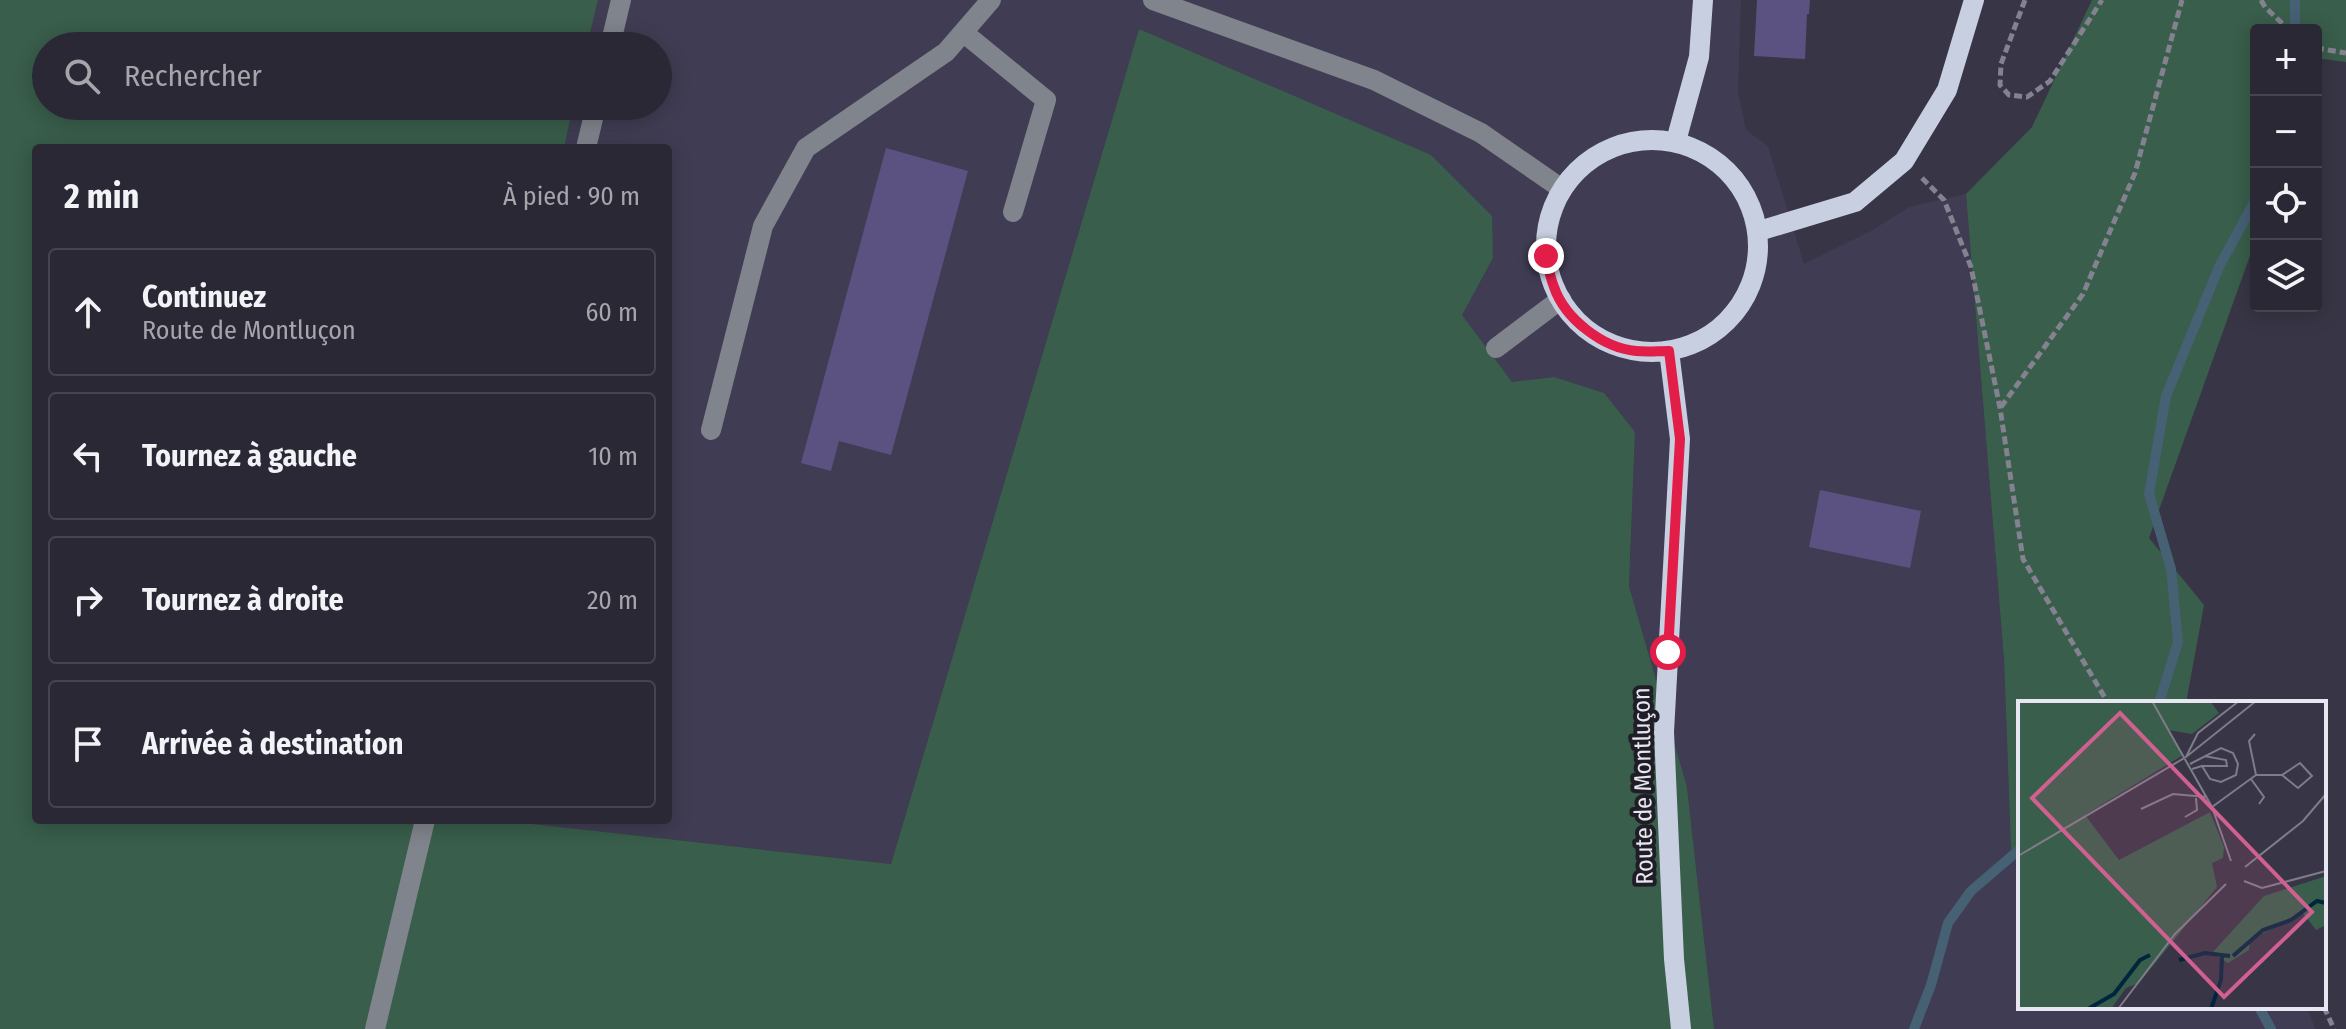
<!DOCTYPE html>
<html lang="fr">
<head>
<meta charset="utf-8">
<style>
  body { margin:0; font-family:"Fira Sans Condensed",sans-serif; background:#363440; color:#f1f3f6 }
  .controls { position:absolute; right:24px; top:24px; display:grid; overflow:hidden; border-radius:8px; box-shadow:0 4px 20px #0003 }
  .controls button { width:72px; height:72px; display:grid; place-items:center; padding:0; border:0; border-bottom:2px solid #46444f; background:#2a2834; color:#f1f3f6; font:40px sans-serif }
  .stop { position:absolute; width:24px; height:24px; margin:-18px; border:6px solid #e11d48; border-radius:50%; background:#fff }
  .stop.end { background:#e11d48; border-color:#fff; box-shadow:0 2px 8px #0008 }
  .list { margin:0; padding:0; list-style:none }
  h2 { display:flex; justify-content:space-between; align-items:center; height:104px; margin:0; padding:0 32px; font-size:34px }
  h2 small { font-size:26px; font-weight:400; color:#a5a6ac }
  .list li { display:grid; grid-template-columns:52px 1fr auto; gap:24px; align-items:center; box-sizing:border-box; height:128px; margin:0 16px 16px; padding:0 16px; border:2px solid #46444f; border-radius:8px }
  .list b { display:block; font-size:30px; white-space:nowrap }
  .list p { margin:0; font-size:26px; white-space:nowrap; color:#a5a6ac }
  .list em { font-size:26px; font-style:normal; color:#a5a6ac }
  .icon { flex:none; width:44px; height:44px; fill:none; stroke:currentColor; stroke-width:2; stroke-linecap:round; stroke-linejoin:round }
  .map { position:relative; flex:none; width:2346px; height:1029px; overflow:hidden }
  .search { position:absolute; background:#2a2834; box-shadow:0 4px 20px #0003; left:32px; top:32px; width:640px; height:88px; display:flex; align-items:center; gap:20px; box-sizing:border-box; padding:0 28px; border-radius:44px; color:#a5a6ac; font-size:30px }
  .panel { position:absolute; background:#2a2834; box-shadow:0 4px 20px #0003; left:32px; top:144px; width:640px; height:680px; border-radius:8px }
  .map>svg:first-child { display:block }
  .built { fill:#403c53 }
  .green { fill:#395e4b }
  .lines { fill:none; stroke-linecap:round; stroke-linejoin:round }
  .stream { stroke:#466074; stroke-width:10 }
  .building { fill:#5c5281 }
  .path { stroke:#848290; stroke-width:5; stroke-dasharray:8 4; stroke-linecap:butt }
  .minor { stroke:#80848c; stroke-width:20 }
  .major { stroke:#c7cfe0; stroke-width:20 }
  .route { stroke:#e11d48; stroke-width:10 }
  .labels { text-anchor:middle; stroke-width:8; stroke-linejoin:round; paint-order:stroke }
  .street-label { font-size:24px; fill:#e8e6f1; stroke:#1f1e26 }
  .inset-river { fill:none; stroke:#00263e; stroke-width:4 }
  .inset-road { fill:none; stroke:#7e7c8a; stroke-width:2 }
  .view { fill:#cf6090; fill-opacity:0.15; stroke:#cf6090; stroke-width:4 }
  .inset-edge { fill:none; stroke:#e8e6f1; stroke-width:4 }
</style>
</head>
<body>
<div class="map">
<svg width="2346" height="1029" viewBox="0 0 2346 1029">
  <rect width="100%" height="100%" fill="#383546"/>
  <path class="built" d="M598 0H1741L1738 92 1746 130 1768 146 1804 264 1871 231 1909 207 1966 194 2004 659 2011 849 2020 847V1007H2306L2316 1029H1714L1687 787 1629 586 1635 432 1554 377 1512 382 1461 315 1493 258 1139 29 891 864 496 820H668V148H564L573 106H658V46H587Z"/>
  <path class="green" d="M0 0H598L587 46H46V106H573L564 148H36V820H496L891 864 1139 29 1431 155 1492 216 1493 258 1462 315 1512 382 1554 377 1604 393 1635 432 1629 586 1687 787 1714 1029H0Z
    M2092 0H2346V62L2316 58V30H2256V239L2149 538 2204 605 2186 703H2020V847L2011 850 2004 659 1966 194 2032 127Z"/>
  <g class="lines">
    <path class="stream" d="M2295 0V30
      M2159 703 2178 642 2171 569 2149 494 2166 396 2219 267 2256 199
      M2259 1007 2271 1029
      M1914 1029 1931 985 1948 923 1971 891 2020 849"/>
  </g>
  <path class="building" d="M1757 0H1810L1809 14H1807L1805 59 1754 56Z
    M886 148 968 171 891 455 839 441 831 471 801 463Z
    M1820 490 1921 511 1910 568 1809 547Z"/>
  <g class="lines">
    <path class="path" d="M2025 0 2001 64 2000 85 2009 95 2027 97 2050 81 2102 0
      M2261 0 2265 7 2289 30
      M2316 48 2346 53
      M1922 178 1944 200 1971 267 2000 408 2023 559 2108 703
      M2001 407 2083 294 2135 173 2182 0
      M2324 1007 2334 1029"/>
    <path class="minor" d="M1153 0 1374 80 1481 133 1562 189
      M964 33 1046 100 1013 212
      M610 46 621 0
      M586 148 596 106
      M1496 348 1561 299
      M711 430 763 226 806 148 946 52 991 0
      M375 1029 425 820"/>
    <path class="major" d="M1546 246a106 106 0 1 1 212 0a106 106 0 1 1-212 0Z
      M1676 141 1699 57 1703 0
      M1759 231 1855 202 1904 161 1947 90 1974 0
      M1669 351 1680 439 1664 732 1674 959 1681 1029"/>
  </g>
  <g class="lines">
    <path class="route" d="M1546 256C1548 266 1550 277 1554 287 1565 319 1603 348 1636 351 1647 352 1658 351 1669 351L1680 439 1668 652"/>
  </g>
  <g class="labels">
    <g class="street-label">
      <text transform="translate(1643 786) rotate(-91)" y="8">Route de Montluçon</text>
    </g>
  </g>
  <g transform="translate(2018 701)">
    <rect width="308" height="308" fill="#383546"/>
    <path d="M0 0H192L201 12 174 33 150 29 165 54 67 114 101 159 192 111 206 146 205 157 194 162 199 186 121 282 108 287 93 308H0ZM308 175V224L298 229 285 212 232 239 231 249 210 262 194 252 246 195Z" fill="#395e4b"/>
    <path class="inset-river" d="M215 255 245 229 273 219 299 200 308 202M161 259 187 252 212 255M70 308 96 293 122 259 132 254M193 308 203 279 204 254"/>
    <path class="inset-road" d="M134 0 194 106 213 160M237 33 231 40 238 74M168 56 180 32 221 0M172 63 203 47 215 52 220 63 218 74 203 81 192 78 184 65 174 68M184 65H209L208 59 186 55M238 74H264L282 62 294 75 280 87 264 74M233 78 246 96 241 103M194 106 238 74M123 108 155 93 189 96M167 116 179 109 178 97M0 155 168 56 238 0M227 166 285 120 308 93M226 180 244 187 308 170M100 308 157 233 208 183"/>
    <path class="view" d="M102 12 294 211 206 296 14 97Z"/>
    <rect width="308" height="308" class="inset-edge"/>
  </g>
</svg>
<div class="controls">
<button>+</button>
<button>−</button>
<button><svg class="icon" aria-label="locate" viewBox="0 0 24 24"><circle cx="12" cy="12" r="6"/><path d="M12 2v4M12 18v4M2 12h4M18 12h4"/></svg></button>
<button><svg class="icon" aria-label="layers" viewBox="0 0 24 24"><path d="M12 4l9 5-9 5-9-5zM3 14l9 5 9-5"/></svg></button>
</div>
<div class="stop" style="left:1668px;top:652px"></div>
<div class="stop end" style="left:1546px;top:256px"></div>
<div class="search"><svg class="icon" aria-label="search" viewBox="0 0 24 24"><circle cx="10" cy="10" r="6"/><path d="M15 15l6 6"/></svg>Rechercher</div>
<section class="panel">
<h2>2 min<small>À pied · 90 m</small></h2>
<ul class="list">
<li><svg class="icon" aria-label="ahead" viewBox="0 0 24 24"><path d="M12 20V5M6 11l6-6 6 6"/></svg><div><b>Continuez</b><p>Route de Montluçon</p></div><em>60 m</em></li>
<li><svg class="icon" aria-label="left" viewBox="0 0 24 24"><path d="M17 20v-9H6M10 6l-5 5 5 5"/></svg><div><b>Tournez à gauche</b></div><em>10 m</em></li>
<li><svg class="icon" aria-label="right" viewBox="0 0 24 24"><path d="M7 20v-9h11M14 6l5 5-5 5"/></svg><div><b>Tournez à droite</b></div><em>20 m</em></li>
<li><svg class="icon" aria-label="arrive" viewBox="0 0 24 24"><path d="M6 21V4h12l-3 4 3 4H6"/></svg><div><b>Arrivée à destination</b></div></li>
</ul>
</section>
</div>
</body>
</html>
